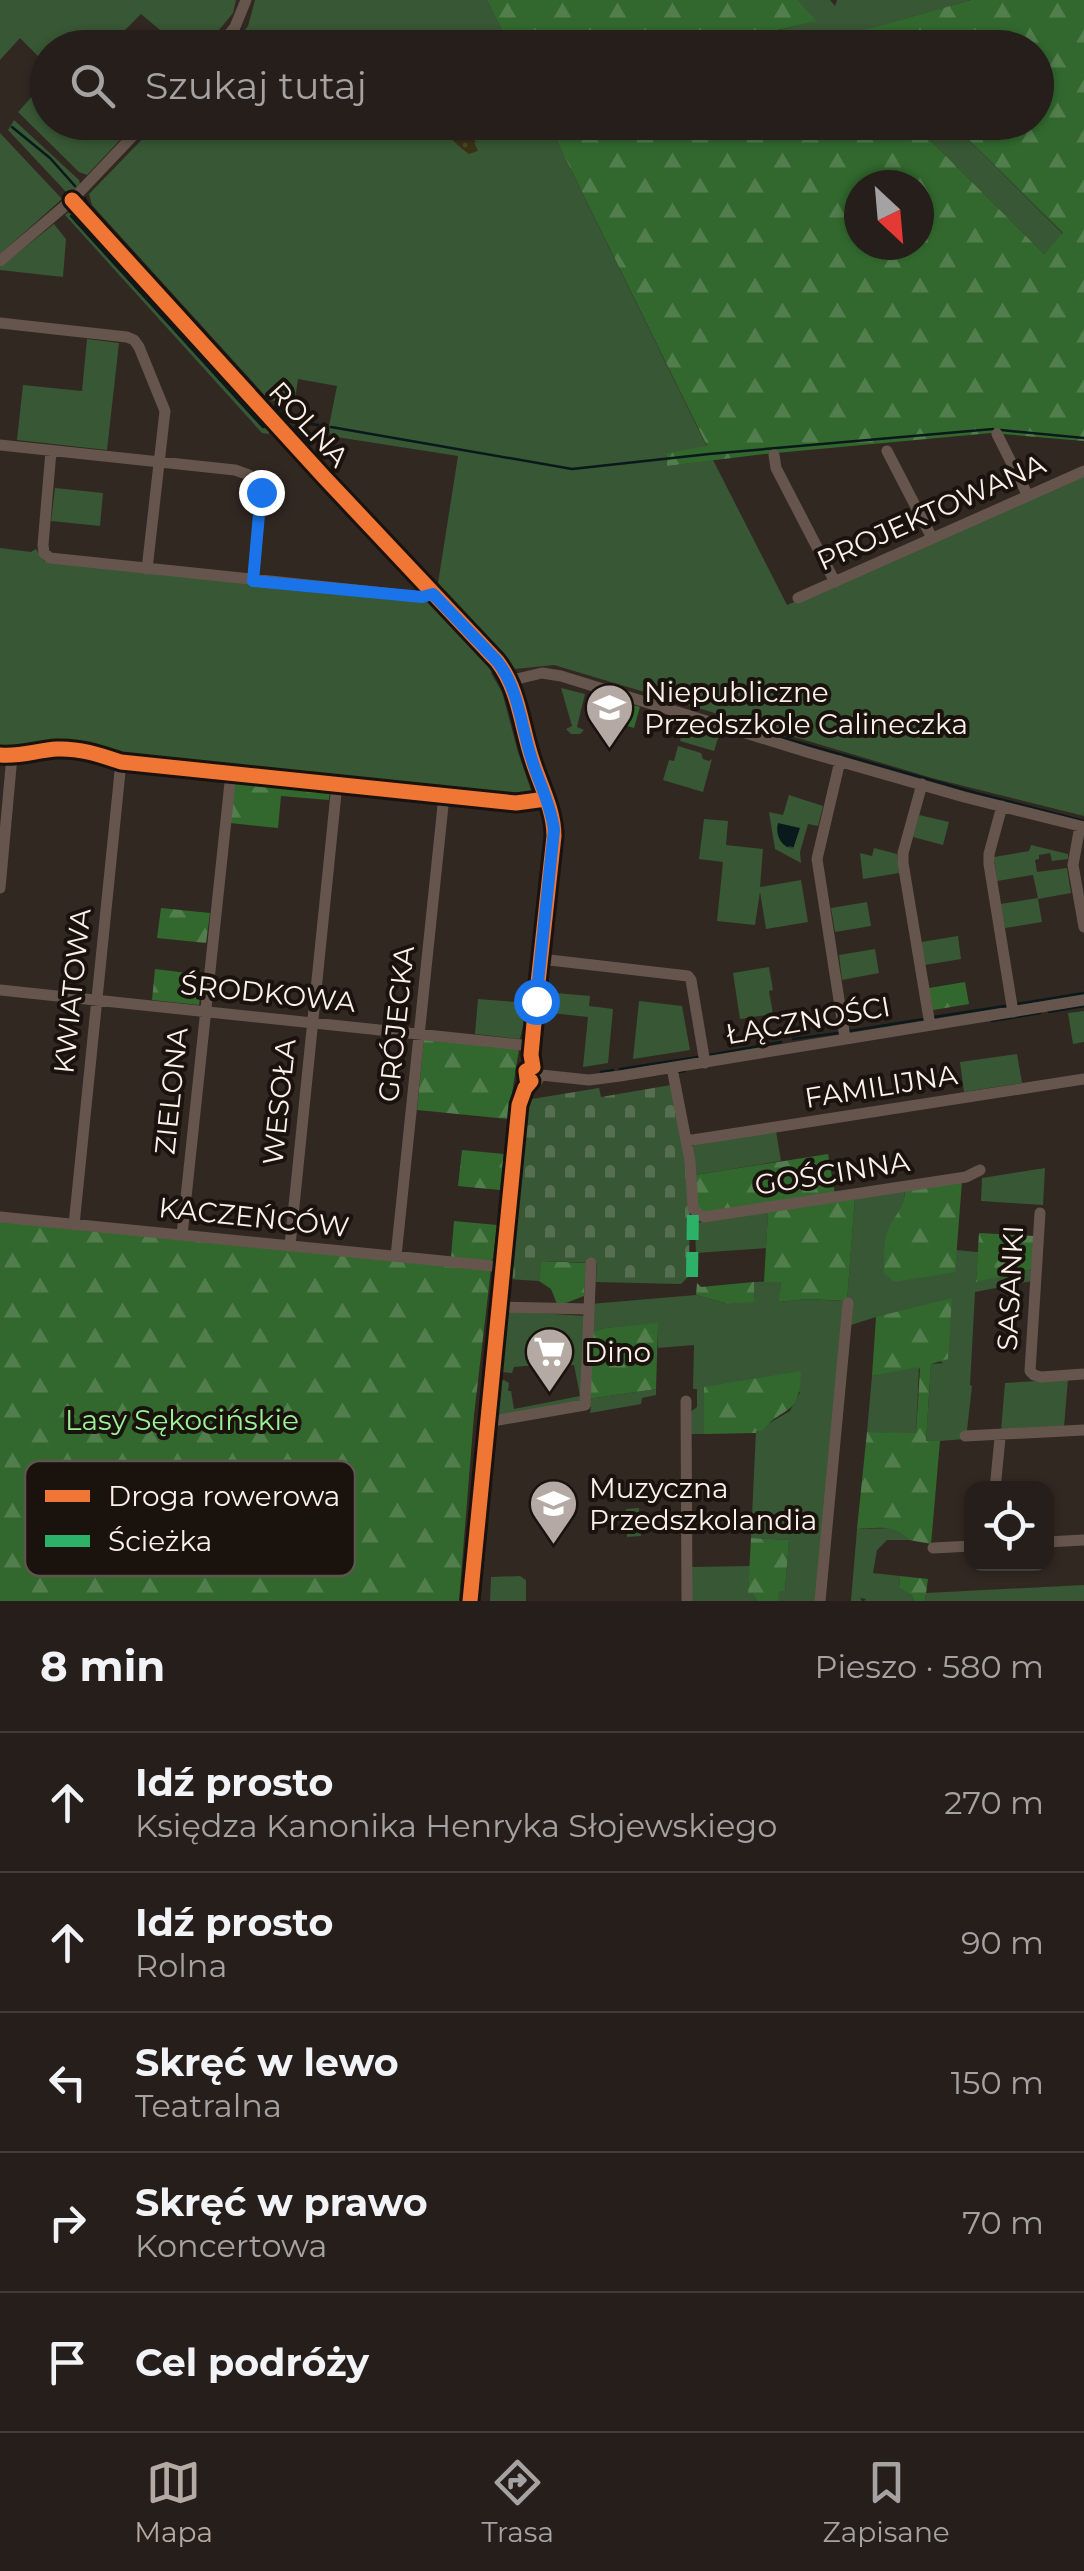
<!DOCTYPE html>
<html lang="pl">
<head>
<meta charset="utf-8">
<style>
  body { margin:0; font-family:Montserrat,sans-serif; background:#2e2723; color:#f1f3f6 }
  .controls { position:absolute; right:30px; bottom:30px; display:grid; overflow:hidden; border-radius:20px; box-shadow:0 2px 8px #0004 }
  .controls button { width:90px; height:90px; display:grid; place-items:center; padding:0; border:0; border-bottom:2px solid #423c39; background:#261e1a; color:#f1f3f6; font:50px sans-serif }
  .compass { position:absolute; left:844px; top:170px; width:90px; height:90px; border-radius:50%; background:#261e1a; box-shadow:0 2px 8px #0004; rotate:154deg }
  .stop { position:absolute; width:30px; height:30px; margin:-22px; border:8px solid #1a73e8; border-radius:50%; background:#fff }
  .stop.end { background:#1a73e8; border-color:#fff; box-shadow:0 2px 10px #0008 }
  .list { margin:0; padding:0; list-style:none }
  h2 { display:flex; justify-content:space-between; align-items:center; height:130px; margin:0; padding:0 40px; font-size:42px }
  h2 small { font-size:32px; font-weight:400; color:#a4a2a2 }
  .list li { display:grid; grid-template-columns:65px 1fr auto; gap:30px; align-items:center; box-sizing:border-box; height:140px; padding:0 40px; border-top:2px solid #423c39 }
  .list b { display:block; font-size:38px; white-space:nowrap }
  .list p { margin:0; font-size:32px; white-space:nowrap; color:#a4a2a2 }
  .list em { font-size:32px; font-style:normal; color:#a4a2a2 }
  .icon { flex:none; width:55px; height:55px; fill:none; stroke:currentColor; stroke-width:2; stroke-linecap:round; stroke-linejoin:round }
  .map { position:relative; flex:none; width:1084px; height:1601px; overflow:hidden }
  .search { position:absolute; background:#261e1a; box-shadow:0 2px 8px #0004; left:30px; right:30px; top:30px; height:110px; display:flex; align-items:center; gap:25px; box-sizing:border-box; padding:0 35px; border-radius:55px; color:#a4a2a2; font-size:38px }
  .sheet { height:830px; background:#261e1a }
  nav { display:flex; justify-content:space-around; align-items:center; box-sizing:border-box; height:140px; border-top:2px solid #423c39; background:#261e1a; font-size:28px; color:#a4a2a2 }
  nav a { display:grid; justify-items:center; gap:5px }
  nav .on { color:#b5aaa3 }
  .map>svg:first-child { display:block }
  .green { fill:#385734 }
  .forest { fill:url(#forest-firs); fill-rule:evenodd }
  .sand { fill:url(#sand-dots) }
  .cemetery { fill:url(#cemetery-stones) }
  .water { fill:url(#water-ripples) }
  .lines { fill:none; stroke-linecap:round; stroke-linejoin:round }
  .stream { stroke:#0a191b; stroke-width:2.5 }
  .minor { stroke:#66554c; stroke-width:11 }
  .quiet { stroke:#2db169; stroke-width:12; stroke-dasharray:25 12; stroke-linecap:butt }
  .cycleway-casing { stroke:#1a120d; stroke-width:21 }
  .cycleway { stroke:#f07635; stroke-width:15 }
  .route { stroke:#1a73e8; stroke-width:12 }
  .labels { text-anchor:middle; stroke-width:8; stroke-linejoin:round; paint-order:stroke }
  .street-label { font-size:28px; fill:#fcf0e9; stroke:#1a120d }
  .poi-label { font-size:28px; fill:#fcf0e9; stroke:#1a120d; text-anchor:start }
  .park-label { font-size:28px; fill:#9bf297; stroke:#1a120d }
  .key { fill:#1a120d; stroke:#5e554f; stroke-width:2.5 }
  .key-label { font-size:28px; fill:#fcf0e9 }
</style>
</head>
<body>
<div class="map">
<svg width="1084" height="1601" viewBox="0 0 1084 1601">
  <defs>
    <pattern id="forest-firs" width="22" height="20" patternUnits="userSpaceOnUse" patternTransform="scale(2.5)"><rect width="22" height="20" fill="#32682e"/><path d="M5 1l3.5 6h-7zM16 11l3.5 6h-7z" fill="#517e4c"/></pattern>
    <pattern id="sand-dots" width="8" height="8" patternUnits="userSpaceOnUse" patternTransform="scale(2.5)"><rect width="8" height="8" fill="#3a3214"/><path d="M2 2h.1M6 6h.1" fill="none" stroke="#4e462b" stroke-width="1.8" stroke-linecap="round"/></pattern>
    <pattern id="cemetery-stones" width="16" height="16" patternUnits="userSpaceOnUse" patternTransform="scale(2.5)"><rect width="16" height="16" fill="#385734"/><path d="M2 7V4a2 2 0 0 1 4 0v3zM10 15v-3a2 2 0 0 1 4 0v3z" fill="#566f51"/></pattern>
    <pattern id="water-ripples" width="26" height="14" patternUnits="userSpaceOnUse" patternTransform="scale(2.5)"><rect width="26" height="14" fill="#0a191b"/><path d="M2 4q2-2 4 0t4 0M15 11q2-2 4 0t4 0" fill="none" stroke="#2f3b3c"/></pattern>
  </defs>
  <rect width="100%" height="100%" fill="#322822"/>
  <path class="green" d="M0 0H236L233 13 205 47H195L181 36 172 40 141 14 113 42 118 47 102 46 100 48H48L47 65 20 38 0 60Z
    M255 0H487L510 47H230L248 26Z
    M798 0H830L835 6 837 0H971L862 31 877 47H838L828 38 789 47 706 48 815 21Z
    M47 80 48 122 136 123 87 175 79 172 18 112Z
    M14 120 79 180 80 184 68 194 8 130Z
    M158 123H440L446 133 476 143 469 133 465 123H548L707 447 666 453 667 466 713 460 787 605 1084 476V816L932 778 554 665 515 669 443 593 438 583 458 456 330 436 329 426 337 386 298 379 295 399 270 401 92 205 89 194Z
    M913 123H952L1063 234 1044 254Z
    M0 133 62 199 0 254Z
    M71 211 77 213 275 428 268 434 262 433 65 215Z
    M54 224 66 239 63 277 0 270V267Z
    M87 339 119 343 107 450 17 440 23 385 82 391Z
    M55 488 103 493 100 526 51 521Z
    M0 548 31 552 36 549 44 561 438 603 497 669 491 673 502 692 518 752 533 796 528 799 57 746 20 753 0 751Z
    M561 688 585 694 577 727 584 730 580 734H571L566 729 572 726Z
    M689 722 720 732 714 751 680 741 684 725Z
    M678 746 701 753 703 759 709 761 712 759 703 792 663 780 669 760 674 761Z
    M789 795 823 806 818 826 808 824 800 852 801 863 775 849 769 812 783 815Z
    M919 815 949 822 943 845 913 837Z
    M704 819 728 821 726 845 763 849 760 887 801 880 808 922 766 929 760 892 755 925 717 921 723 862 699 859Z
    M1031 845 1068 854V859L1052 861 1050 853 1039 855V859L1035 860 1037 872 1067 868 1071 893 1038 899 1042 922 1005 928 1000 904 1038 898 1033 875 997 881 994 857 1029 851Z
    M874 848 897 854 899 873 863 879 860 853 872 856Z
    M867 902 871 926 835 932 831 908Z
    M958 936 961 959 925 965 921 942Z
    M875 949 879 973 842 980 839 955Z
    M769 967 773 990 769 991 773 1014 740 1019 733 973Z
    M545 992 590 996 589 1006 613 1009 608 1063 583 1067 588 1017 542 1012Z
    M478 999 528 1003 520 1039 475 1034Z
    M639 1001 682 1006 690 1050 633 1059Z
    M1084 1011V1042L1073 1044 1068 1013Z
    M1017 1054 1022 1083 964 1092 960 1062Z
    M776 1131 781 1161 695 1175 691 1147 695 1145Z
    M1045 1168 1043 1205 981 1201 982 1178Z
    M905 1190C905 1213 885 1230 885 1253L954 1272 956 1250 978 1252 976 1281 1032 1269V1281L975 1292 970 1385 972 1386 966 1439 926 1442 931 1364 943 1363 876 1317 848 1326 847 1301 855 1198Z
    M768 1212 766 1248 696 1253 695 1227 697 1223Z
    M781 1281 780 1302 807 1299 843 1301 816 1601H778V1591H785L789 1540 751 1538 756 1431 790 1411 800 1392 704 1387V1434H690L689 1413 697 1407V1389H693L694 1345 658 1348 657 1324 605 1328 591 1332 590 1304 696 1295 729 1304 753 1301 754 1282Z
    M508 1311 585 1316 581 1402 491 1418 493 1398 496 1397 497 1381 504 1380 509 1383 508 1391H511L514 1409 580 1396 574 1365H560V1368L550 1369 548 1364 514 1367 512 1373 502 1372 498 1369 501 1315Z
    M919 1366 916 1434 867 1432 872 1376Z
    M1068 1379 1064 1427 1001 1431 1005 1383Z
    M656 1389V1395L642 1398 641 1404 590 1413 591 1407 587 1405 588 1399Z
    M639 1508 641 1536 627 1537 626 1509Z
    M892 1528 902 1531 909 1540H887L877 1550 873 1573 900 1576 899 1588 912 1596 914 1601H864L866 1599 860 1598 862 1601H851L857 1529Z
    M750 1566 748 1592 753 1594 757 1601H691V1567Z
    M520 1576 526 1580V1601H490L491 1577Z
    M1084 1585V1601H925L926 1593Z"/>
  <path class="forest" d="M487 0H798L816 21 706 47H510Z
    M971 0H1084V441L991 433 765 454 667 466 666 453 707 446 548 123H913L1044 254 1063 233 952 123 1036 122V48L877 47 861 31ZM859 185H919V245H859Z
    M608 698 640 707 634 728 599 717 604 700Z
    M234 776 330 786 329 800 281 796 278 828 230 823Z
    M161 908 210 913 206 943 157 938Z
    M155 969 203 975 199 1005 152 1000Z
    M965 982 969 1004 933 1010 929 988Z
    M424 1039 519 1049 508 1119 417 1110Z
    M462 1150 504 1154 500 1190 458 1186Z
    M828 1154 835 1194 711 1214 702 1211 696 1205 695 1175Z
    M962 1181 955 1272 894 1282 884 1273C884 1260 883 1242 888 1230 895 1215 905 1207 905 1190Z
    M855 1198 847 1301 807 1299 779 1302 781 1282H764L768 1212Z
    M0 1219 491 1269 474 1415 459 1601H0Z
    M454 1221 497 1225 493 1259 490 1261 451 1257Z
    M979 1233 1034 1236 1032 1269 976 1282Z
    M541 1261 586 1263 584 1296 563 1304H557L551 1289 539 1281Z
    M754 1282V1302L729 1304 696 1295 697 1283 701 1287Z
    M952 1298 948 1359 931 1364 926 1441H940L931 1544 909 1540C896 1524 877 1528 857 1529L867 1432 916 1433 920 1369 918 1367 872 1376 876 1317Z
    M658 1323 656 1389 588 1399 591 1332 605 1328Z
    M801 1371C799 1419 787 1402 762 1431H756V1433L704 1434V1387Z
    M751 1538 789 1540 785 1591H779L778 1601H757L753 1594 748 1593Z
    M900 1576 928 1579 925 1601H914L912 1596 899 1588Z"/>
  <path class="sand" d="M440 123H465L478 151 469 154C457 146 447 135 440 123Z"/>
  <path class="cemetery" d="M671 1085 690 1175 689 1276 681 1284 596 1282 597 1263 542 1261 539 1281 507 1279 526 1100 599 1088 601 1097Z"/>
  <path class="water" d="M778 823 800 828 793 849C781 847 775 835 778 823Z"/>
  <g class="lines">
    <path class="stream" d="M12 127 50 158 75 186
      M85 198 88 205 267 401
      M71 216 263 427 269 426
      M276 409 289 421 318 425
      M331 427 572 469 709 454 993 429
      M1001 430 1084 438
      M724 721 980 794 1084 821
      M1017 1004 1084 993
      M1049 1012 1084 1006
      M934 1017 1005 1006
      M992 1021 1040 1013
      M849 1031 924 1019
      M793 1039 838 1033
      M710 1055 781 1042
      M620 1069 698 1057
      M601 1072 613 1070
      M679 1072 685 1071"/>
    <path class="minor" d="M218 48 235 27 246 0
      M72 200 324 477 497 661C519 689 521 727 532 760 540 783 551 806 554 830L531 1046 533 1067
      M0 261 72 200 146 122
      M0 323 127 337 134 340 139 347 165 411 147 569
      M997 434 1028 496
      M0 445 235 470 249 475 261 494 253 581
      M51 451 43 545 44 553 50 558 422 597 433 594
      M887 451 932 538
      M774 455 776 468 835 582
      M798 598 1084 471
      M509 681 542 673 561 676 807 752 964 797 1084 827
      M840 761 817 859 845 1038
      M922 784 903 853V863L930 1025
      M1002 806 989 854V864L1013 1012
      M1080 826 1073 865 1084 927
      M0 888 12 756
      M541 959 688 976 691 980 705 1063
      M0 990 531 1046
      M672 1068 690 1161 693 1208 698 1214 704 1217 966 1177 980 1170
      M541 1075 589 1080 620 1076 1084 1000
      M686 1141 1084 1079
      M1040 1213 1030 1371 1034 1375 1041 1377 1084 1374
      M0 1217 503 1267
      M74 1225 121 762
      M182 1235 231 773
      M290 1245 337 784 516 803 546 799
      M396 1256 444 796
      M499 1307 589 1309
      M686 1401 687 1601
      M487 1422 585 1405 591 1263
      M965 1436 1084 1430
      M995 1489 1000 1438
      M1046 1542 1084 1540
      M933 1548 972 1546
      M470 1601 519 1105 525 1088 531 1081H537L541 1075
      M820 1601 848 1303"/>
    <path class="quiet" d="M692 1277 693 1208"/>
    <defs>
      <path id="cycleway" d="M72 200 324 477 497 661C519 689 521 726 532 759 540 785 554 809 554 836L536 1001 531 1055 533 1067 526 1071 527 1079 531 1081 525 1088 519 1105 470 1601
        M0 755C20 757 38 750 57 749 80 748 100 755 121 762L516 803 546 799"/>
    </defs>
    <use href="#cycleway" class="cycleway-casing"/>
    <use href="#cycleway" class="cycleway"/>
  </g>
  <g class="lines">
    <path class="route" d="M261 492 253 581 422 597 433 594 497 661C519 689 521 727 532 760 539 783 551 805 554 830L536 1001"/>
  </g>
  <defs>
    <symbol id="school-pin" viewBox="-11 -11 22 30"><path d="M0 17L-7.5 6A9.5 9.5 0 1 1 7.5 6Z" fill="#b5aaa3" stroke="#1a120d"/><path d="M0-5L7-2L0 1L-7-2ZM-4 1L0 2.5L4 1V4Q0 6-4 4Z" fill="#fff"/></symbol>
    <symbol id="supermarket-pin" viewBox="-11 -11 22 30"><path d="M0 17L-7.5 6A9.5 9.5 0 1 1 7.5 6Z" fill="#b5aaa3" stroke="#1a120d"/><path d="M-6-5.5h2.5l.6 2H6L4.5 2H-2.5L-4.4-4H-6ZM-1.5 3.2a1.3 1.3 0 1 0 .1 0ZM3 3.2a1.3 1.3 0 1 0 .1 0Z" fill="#fff"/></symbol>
  </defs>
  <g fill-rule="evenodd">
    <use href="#school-pin" x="582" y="680" width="55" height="75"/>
    <use href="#supermarket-pin" x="522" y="1324" width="55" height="75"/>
    <use href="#school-pin" x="526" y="1476" width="55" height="75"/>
  </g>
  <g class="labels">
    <g class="street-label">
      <text transform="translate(309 424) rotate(48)" y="10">ROLNA</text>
      <text transform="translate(931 512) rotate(-24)" y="10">PROJEKTOWANA</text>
      <text transform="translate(72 991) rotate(-84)" y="10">KWIATOWA</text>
      <text transform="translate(268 993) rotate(6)" y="10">ŚRODKOWA</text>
      <text transform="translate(808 1020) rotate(-10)" y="10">ŁĄCZNOŚCI</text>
      <text transform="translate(396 1024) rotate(-84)" y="10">GRÓJECKA</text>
      <text transform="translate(881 1086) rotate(-9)" y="10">FAMILIJNA</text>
      <text transform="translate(171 1091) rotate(-84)" y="10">ZIELONA</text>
      <text transform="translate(279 1102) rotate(-84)" y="10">WESOŁA</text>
      <text transform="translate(832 1173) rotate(-9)" y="10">GOŚCINNA</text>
      <text transform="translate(254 1217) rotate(6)" y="10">KACZEŃCÓW</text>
      <text transform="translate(1010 1288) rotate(-87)" y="10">SASANKI</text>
    </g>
    <g class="poi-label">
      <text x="644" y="702">Niepubliczne<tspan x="644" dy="32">Przedszkole Calineczka</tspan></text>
      <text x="584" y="1362">Dino</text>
      <text x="589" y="1498">Muzyczna<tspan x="589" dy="32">Przedszkolandia</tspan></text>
    </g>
    <g class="park-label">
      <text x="182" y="1430">Lasy Sękocińskie</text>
    </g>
  </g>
  <rect x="25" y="1461" width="330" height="115" rx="15" class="key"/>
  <rect x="45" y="1490" width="45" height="12" fill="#f07635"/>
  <rect x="45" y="1535" width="45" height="12" fill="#2db169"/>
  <g class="key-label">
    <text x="108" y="1506">Droga rowerowa</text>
    <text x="108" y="1551">Ścieżka</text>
  </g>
</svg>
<div class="controls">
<button><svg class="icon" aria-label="locate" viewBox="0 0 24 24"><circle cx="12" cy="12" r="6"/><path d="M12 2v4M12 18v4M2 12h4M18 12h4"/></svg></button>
</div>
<svg class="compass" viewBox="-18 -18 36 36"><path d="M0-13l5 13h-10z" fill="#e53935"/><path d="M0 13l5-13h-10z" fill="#a4a2a2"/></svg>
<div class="stop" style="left:536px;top:1001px"></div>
<div class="stop end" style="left:261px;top:492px"></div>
<div class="search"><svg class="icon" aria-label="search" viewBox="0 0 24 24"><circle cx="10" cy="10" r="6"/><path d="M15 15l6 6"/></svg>Szukaj tutaj</div>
</div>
<section class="sheet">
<h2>8 min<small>Pieszo · 580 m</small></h2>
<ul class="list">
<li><svg class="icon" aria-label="ahead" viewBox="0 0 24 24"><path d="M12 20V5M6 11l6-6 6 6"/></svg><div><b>Idź prosto</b><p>Księdza Kanonika Henryka Słojewskiego</p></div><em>270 m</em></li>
<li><svg class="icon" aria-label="ahead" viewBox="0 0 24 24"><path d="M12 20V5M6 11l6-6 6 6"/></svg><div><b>Idź prosto</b><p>Rolna</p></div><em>90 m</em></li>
<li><svg class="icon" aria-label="left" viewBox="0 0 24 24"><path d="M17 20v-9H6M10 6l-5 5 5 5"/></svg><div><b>Skręć w lewo</b><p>Teatralna</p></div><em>150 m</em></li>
<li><svg class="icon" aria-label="right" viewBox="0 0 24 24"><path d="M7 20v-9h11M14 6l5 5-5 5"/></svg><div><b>Skręć w prawo</b><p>Koncertowa</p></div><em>70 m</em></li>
<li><svg class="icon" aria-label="arrive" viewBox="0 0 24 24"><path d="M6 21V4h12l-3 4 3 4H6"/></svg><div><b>Cel podróży</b></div></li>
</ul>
</section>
<nav>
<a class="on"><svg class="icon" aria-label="map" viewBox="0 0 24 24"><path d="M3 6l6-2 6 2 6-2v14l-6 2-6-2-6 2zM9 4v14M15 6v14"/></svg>Mapa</a>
<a><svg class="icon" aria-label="directions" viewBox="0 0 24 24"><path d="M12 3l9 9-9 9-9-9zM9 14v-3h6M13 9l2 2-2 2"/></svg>Trasa</a>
<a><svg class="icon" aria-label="saved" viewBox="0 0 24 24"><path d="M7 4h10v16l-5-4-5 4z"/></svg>Zapisane</a>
</nav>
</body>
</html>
